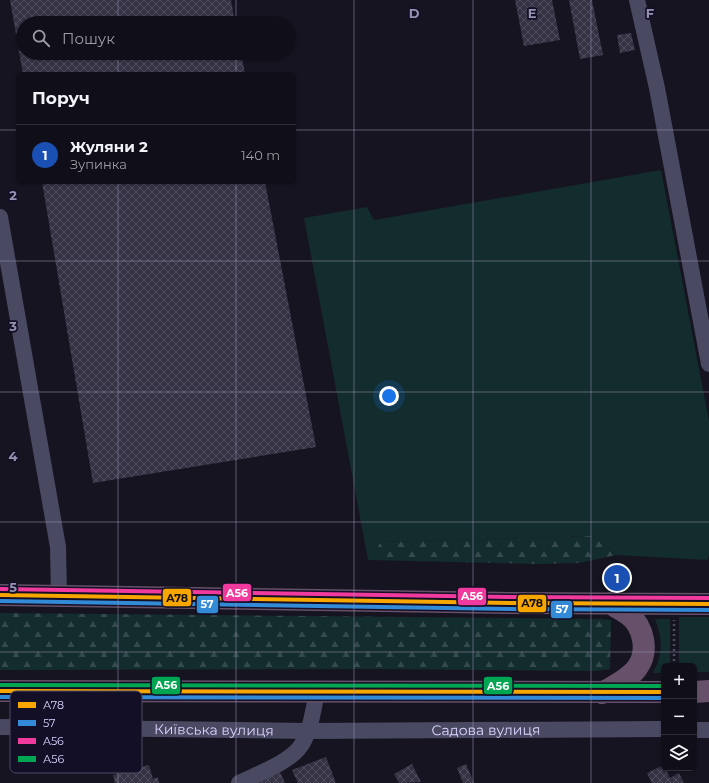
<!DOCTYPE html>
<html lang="uk">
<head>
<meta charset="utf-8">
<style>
  body { margin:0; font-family:Montserrat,sans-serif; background:#1e1d26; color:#f1f3f6 }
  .controls { position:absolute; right:12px; bottom:12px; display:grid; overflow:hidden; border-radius:6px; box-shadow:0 1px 3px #0004 }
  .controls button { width:36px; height:36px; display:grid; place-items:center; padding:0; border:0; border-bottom:1px solid #302f38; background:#100f19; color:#f1f3f6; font:20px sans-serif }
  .you { position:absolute; left:389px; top:396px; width:14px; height:14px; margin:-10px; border:3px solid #fff; border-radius:50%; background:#1a73e8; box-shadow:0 0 0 6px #1a73e833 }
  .badge { display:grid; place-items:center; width:26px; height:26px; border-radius:50%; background:#9591b1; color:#fff; font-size:13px; font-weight:700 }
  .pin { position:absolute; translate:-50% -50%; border:2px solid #fff; box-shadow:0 1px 4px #0006 }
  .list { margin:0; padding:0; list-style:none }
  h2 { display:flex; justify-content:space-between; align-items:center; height:52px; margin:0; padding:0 16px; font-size:17px }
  h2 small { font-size:13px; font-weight:400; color:#9c9ca2 }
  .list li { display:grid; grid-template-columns:26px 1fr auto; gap:12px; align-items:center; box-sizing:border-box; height:60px; padding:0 16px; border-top:1px solid #302f38 }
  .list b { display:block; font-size:15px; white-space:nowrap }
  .list p { margin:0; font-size:13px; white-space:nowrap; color:#9c9ca2 }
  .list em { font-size:13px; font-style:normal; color:#9c9ca2 }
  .icon { flex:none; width:22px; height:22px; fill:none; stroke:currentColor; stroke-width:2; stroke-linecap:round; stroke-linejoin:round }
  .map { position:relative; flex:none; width:709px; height:783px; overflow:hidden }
  .search { position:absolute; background:#100f19; box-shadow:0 1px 3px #0004; left:16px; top:16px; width:280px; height:44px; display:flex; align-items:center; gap:10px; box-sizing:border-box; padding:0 14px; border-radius:22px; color:#9c9ca2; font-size:15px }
  .panel { position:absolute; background:#100f19; box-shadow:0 1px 3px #0004; left:16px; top:72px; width:280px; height:112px; border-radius:6px }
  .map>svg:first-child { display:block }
  .green { fill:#132c2d }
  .forest { fill:url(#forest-firs) }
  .building { fill:url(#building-cross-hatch) }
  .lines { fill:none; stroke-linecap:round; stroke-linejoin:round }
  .path { stroke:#44505f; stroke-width:2.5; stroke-dasharray:2 3; stroke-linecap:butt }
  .minor { stroke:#4a4962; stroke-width:16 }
  .highway { stroke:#67516a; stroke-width:22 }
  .bus-1-casing { stroke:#130f26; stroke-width:7 }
  .bus-2-casing { stroke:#130f26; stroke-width:7 }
  .bus-3-casing { stroke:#130f26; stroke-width:7 }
  .bus-4-casing { stroke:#130f26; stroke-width:7 }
  .bus-1 { stroke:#f7a600; stroke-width:4 }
  .bus-2 { stroke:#338bd7; stroke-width:4 }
  .bus-3 { stroke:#f13a9d; stroke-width:4 }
  .bus-4 { stroke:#00a651; stroke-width:4 }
  .grid { fill:none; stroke:#9591b1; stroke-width:1; stroke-opacity:0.55 }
  .labels { text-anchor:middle; stroke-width:3.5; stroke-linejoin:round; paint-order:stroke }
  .street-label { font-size:14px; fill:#d9d4ff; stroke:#130f26 }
  .key { fill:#130f26; stroke:#4e4a67; stroke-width:1 }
  .key-label { font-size:11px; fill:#d9d4ff }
  .grid-label { font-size:13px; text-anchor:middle; font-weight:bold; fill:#9591b1; stroke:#130f26; stroke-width:3.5; stroke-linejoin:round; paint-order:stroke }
  .line-badge { stroke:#130f26; stroke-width:1.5 }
  .badge-label { font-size:11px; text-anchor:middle; font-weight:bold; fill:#fff }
  .pale-badge-label { font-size:11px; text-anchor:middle; font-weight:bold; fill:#111 }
</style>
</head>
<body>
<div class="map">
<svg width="709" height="783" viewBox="0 0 709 783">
  <defs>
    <pattern id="forest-firs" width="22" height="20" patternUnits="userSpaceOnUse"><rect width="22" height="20" fill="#132c2d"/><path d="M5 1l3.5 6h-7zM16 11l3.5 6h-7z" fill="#354a4c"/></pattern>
    <pattern id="building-cross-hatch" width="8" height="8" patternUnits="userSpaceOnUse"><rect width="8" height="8" fill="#343243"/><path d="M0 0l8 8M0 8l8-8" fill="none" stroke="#514f5f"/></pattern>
  </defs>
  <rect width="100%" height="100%" fill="#161421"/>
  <path class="green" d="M661 170 709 421V555L707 560 616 555 593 536 381 542 368 560 304 218 367 207 374 220Z
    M679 617H709V672H694V666H679Z
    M655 619H670V666H664V673H653C663 654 663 639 655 619Z"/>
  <path class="forest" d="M593 536 616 555 579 563 538 564 368 560 381 542Z
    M0 613 599 619 611 620 610 669 596 671 380 669 0 670Z"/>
  <path class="building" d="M10 0H231L235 23H23V53H241L245 74H23Z
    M515 0H552L560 40 524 46Z
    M569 0H592L603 55 580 59Z
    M631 33 635 50 620 53 617 35Z
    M42 182H265L316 447 93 483Z
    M326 757 336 783H298L292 770Z
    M412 764 421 782 399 783 394 774Z
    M466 764 474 783H463L457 768Z
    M149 765 153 779 158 777 159 783H115L113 775Z
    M664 765 670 778 679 773 684 783H652L647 773Z
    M280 772 285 783H256Z"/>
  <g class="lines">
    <path class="path" d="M674 666V620"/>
    <g class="minor">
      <path d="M637 0 657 88 709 364"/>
      <path d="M0 217 58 547 59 595"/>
      <path id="s1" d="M0 727 308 731 664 729"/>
      <path d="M694 730H709"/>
      <path d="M239 783C257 774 288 763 300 747 311 732 313 710 317 692"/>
    </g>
    <path class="highway" d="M0 595 510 603 709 604
      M0 691 664 692
      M694 692 709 691
      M602 693C614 686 629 679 637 668 649 652 644 627 629 615 623 611 616 607 610 603"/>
    <defs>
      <path id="bus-1" d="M0 595 510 603 709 604
        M0 691 664 692"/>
      <path id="bus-2" d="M0 601 510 609 709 610
        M0 697 664 698"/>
      <path id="bus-3" d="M0 589 510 597 709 598"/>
      <path id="bus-4" d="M0 685 664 686"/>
    </defs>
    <use href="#bus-1" class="bus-1-casing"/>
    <use href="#bus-2" class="bus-2-casing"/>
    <use href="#bus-3" class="bus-3-casing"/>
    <use href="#bus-4" class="bus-4-casing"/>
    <use href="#bus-1" class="bus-1"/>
    <use href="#bus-2" class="bus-2"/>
    <use href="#bus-3" class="bus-3"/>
    <use href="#bus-4" class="bus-4"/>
  </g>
  <path class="grid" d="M118 0V23M236 0V23M354 0V783M473 0V783M591 0V783M118 53V74M236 53V74M0 130H18M294 130H709M118 182V783M236 182V783M0 261H709M0 392H709M0 522H709M0 652H709"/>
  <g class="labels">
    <g class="street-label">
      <text dy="5" stroke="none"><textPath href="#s1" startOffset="214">Київська вулиця</textPath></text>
      <text dy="5" stroke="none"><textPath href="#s1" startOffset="486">Садова вулиця</textPath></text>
    </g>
  </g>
  <rect x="10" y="691" width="132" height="82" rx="6" class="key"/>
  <rect x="18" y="702" width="18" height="6" fill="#f7a600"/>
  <rect x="18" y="720" width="18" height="6" fill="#338bd7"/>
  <rect x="18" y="738" width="18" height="6" fill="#f13a9d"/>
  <rect x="18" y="756" width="18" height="6" fill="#00a651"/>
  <g class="key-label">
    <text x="43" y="709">А78</text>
    <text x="43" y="727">57</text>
    <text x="43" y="745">A56</text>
    <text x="43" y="763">А56</text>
  </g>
  <g class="grid-label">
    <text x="414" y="18">D</text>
    <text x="532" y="18">E</text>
    <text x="650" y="18">F</text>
    <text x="13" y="200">2</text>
    <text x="13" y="331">3</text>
    <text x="13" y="461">4</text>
    <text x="13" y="592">5</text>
  </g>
  <g class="line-badge">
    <rect x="222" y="583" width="30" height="19" rx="4" fill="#f13a9d"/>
    <rect x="457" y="587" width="30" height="19" rx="4" fill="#f13a9d"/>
    <rect x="162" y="588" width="30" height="19" rx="4" fill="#f7a600"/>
    <rect x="517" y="594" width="30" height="19" rx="4" fill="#f7a600"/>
    <rect x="196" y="595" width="23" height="19" rx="4" fill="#338bd7"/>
    <rect x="550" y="600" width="23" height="19" rx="4" fill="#338bd7"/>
    <rect x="151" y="676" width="30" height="19" rx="4" fill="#00a651"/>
    <rect x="483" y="676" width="30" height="19" rx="4" fill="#00a651"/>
  </g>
  <g class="badge-label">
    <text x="237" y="597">A56</text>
    <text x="472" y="600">A56</text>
    <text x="207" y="608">57</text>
    <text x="562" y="613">57</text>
    <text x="166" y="689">А56</text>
    <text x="498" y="690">А56</text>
  </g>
  <g class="pale-badge-label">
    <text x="177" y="602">А78</text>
    <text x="532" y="607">А78</text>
  </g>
</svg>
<div class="controls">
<button>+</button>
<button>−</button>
<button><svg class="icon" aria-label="layers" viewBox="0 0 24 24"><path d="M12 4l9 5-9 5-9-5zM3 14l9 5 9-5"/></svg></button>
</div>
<div class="you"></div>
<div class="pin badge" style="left:617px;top:578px;background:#1a4fb4">1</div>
<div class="search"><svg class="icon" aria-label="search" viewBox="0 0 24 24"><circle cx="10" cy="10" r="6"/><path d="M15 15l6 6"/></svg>Пошук</div>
<section class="panel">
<h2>Поруч<small></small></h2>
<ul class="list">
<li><span class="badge" style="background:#1a4fb4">1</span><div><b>Жуляни 2</b><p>Зупинка</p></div><em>140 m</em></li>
</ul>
</section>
</div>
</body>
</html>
